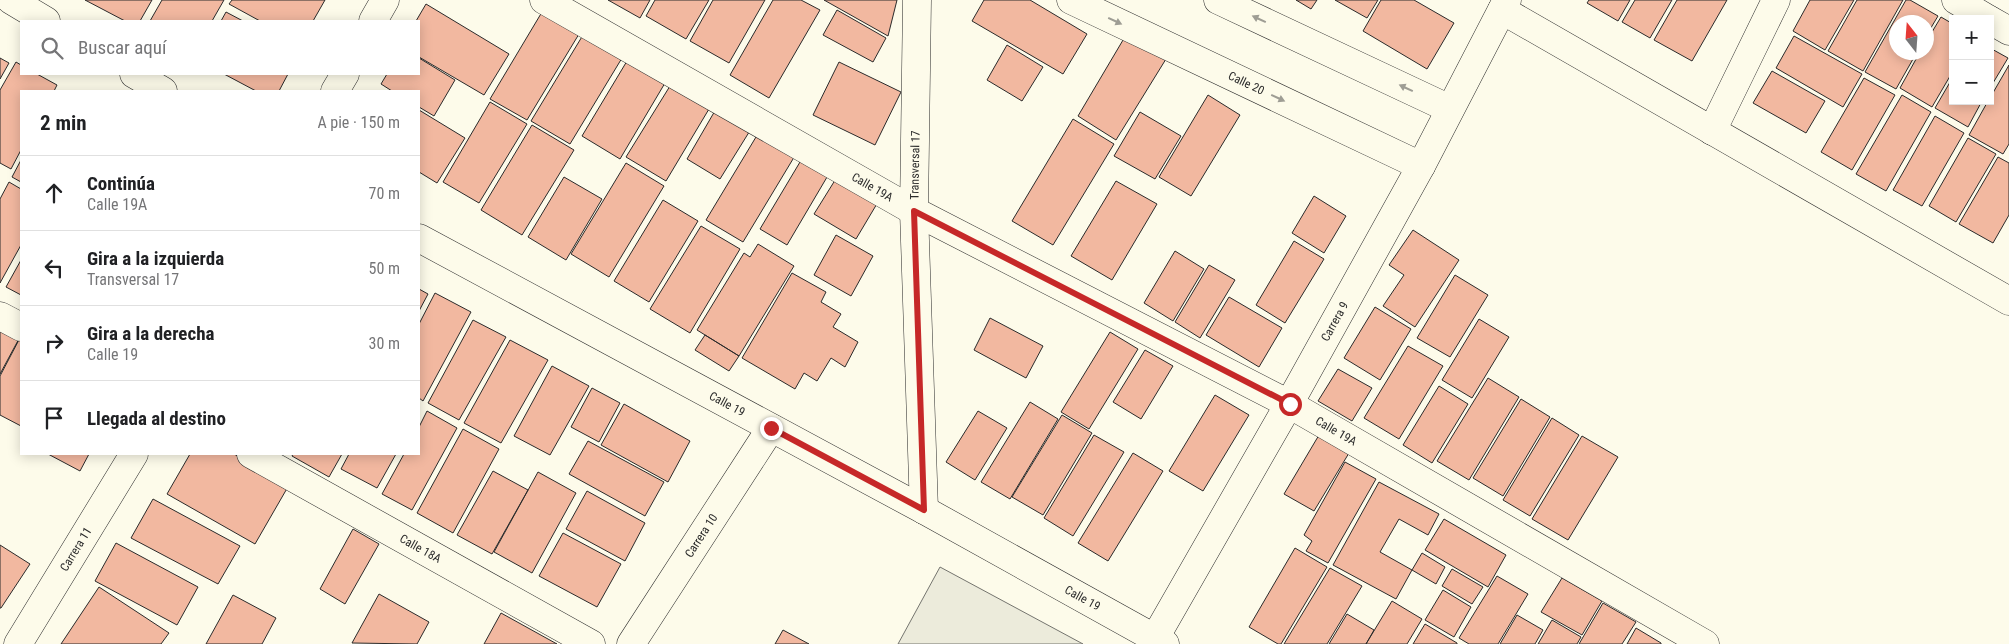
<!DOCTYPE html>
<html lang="es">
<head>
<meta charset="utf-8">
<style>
  body { margin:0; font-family:"Roboto Condensed",sans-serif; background:#f2f2f2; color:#202124 }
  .controls { position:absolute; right:15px; top:15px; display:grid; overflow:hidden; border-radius:0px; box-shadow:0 2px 12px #0003 }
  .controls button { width:45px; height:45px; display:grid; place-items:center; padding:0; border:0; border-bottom:1px solid #e0e0e0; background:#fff; color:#202124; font:25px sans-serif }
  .compass { position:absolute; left:1889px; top:15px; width:45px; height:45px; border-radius:50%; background:#fff; box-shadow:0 2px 12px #0003; rotate:343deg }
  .stop { position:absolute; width:15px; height:15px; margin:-11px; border:4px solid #c62828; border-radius:50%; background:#fff }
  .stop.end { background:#c62828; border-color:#fff; box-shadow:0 1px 5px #0008 }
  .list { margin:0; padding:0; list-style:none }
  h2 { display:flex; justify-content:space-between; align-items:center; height:65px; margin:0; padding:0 20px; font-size:21px }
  h2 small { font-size:16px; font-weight:400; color:#757577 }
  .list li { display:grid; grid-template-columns:32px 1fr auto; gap:15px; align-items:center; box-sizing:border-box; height:75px; padding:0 20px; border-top:1px solid #e0e0e0 }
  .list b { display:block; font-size:19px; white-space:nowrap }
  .list p { margin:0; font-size:16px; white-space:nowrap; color:#757577 }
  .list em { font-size:16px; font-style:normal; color:#757577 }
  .icon { flex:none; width:28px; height:28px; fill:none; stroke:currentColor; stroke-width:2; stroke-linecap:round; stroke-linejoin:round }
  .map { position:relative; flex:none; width:2009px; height:644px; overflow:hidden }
  .search { position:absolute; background:#fff; box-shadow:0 2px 12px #0003; left:20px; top:20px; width:400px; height:55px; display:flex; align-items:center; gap:12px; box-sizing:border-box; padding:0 18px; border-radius:0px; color:#757577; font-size:19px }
  .panel { position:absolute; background:#fff; box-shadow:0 2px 12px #0003; left:20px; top:90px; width:400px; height:365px; border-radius:0px }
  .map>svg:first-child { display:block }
  .green { fill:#ecebdb; stroke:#74746e }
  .building { fill:#f2b8a0; stroke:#2b2b2b }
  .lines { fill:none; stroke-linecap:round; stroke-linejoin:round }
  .street-casing { stroke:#2b2b2b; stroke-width:29 }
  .street { stroke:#fdfbea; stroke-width:28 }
  .oneway { fill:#9e9d94 }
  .route { stroke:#c62828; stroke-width:6 }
  .labels { text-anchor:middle; stroke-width:4; stroke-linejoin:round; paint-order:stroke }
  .street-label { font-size:12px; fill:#2b2b2b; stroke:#fdfbea }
</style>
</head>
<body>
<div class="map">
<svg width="2009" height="644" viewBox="0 0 2009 644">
  <rect width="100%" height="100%" fill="#fdfbea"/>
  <path class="green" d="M940 567 1083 644H898Z"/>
  <path class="building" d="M85 0H152L140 21H125Z
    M162 0H224L212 21H150Z
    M232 0H325L313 21H260L229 4Z
    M608 0H650L640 18Z
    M655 0H709L686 39 646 16Z
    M713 0H765L729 63 690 41Z
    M773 0H801L820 10 769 98 730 75Z
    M824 0H897L888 36Z
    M984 0H1030L1087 34 1063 74 972 21Z
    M1296 0H1317L1311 9Z
    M1335 0H1378L1367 18Z
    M1381 0H1414L1454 23 1427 69 1363 31Z
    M1589 0H1630L1618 21 1587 3Z
    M1635 0H1672L1650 38 1622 22Z
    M1677 0H1727L1692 61 1654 40Z
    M1810 0H1854L1825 50 1793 31Z
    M1857 0H1903L1863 71 1828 51Z
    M1906 0H1910L1938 16 1926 36V22H1896V52H1917L1896 89 1865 72Z
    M426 4 509 54 484 95 419 57V21H416Z
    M837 10 886 38 873 62 823 35Z
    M226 12 243 21H221Z
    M542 12 579 34 527 120 490 99Z
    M1941 17 1953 24V71L1932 107 1900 88 1920 52H1926V42Z
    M583 35 622 58 570 144 531 121Z
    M1126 35 1166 59 1116 140 1078 116Z
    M1794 36 1862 74 1843 107 1776 68Z
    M1007 45 1043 67 1022 101 987 80Z
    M1990 48 2008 58 1990 88Z
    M0 58 9 63 0 79Z
    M419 58 455 80 434 116 419 107V91H392L381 84 387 74H419Z
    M627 61 665 83 620 159 582 136Z
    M16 62 21 65V74H37L57 85 54 91H21V150L11 169 0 163V90Z
    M839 62 901 92 875 145 813 115Z
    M2009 65V144L2003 154 1969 135 1988 101H1990V98Z
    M1772 71 1825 101 1806 133 1753 103Z
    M224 74H288L279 91H256Z
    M1953 77V101H1982L1968 127 1935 108Z
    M1864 78 1895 95 1852 170 1821 152Z
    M670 86 709 109 666 181 626 157Z
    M1208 95 1240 115 1191 196 1159 177Z
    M1902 95 1931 112 1886 191 1856 174Z
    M490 102 527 124 479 203 443 182Z
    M716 109 751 129 720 179 687 159Z
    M419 110 465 138 437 183 419 172Z
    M1140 112 1181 136 1155 179 1114 156Z
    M1935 116 1964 133 1922 206 1893 190Z
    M1073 119 1114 144 1053 245 1012 221Z
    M532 125 574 150 522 235 481 210Z
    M759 132 796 154 743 242 706 220Z
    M1968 138 1996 154 1956 222 1929 206Z
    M803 157 830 172 787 245 760 229Z
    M1998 157 2009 163V215L1993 243 1959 224Z
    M21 160V182L12 177Z
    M626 163 664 186 609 277 571 254Z
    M564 177 602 199 566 260 528 237Z
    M837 177 878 202 856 239 814 214Z
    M1116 181 1157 204 1112 280 1071 256Z
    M9 182 21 189V245L0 283V199Z
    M1314 196 1346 216 1324 253 1292 233Z
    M663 200 698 221 649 302 614 281Z
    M701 226 740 249 690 333 650 309Z
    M1413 230 1459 260 1415 327 1383 306 1404 275 1389 265Z
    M836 235 873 256 851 296 814 275Z
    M1294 241 1324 259 1285 323 1256 305Z
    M758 244 794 266 739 356 697 330 744 253 750 257Z
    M1175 251 1204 269 1173 321 1144 303Z
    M21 260V295L6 287Z
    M1209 265 1235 280 1200 338 1175 322Z
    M792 273 826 292 821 302 841 314 833 327 858 342 845 367 831 358 817 381 804 373 795 389 742 358Z
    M1455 275 1488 295 1450 357 1417 338Z
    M419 289 428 294 419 311Z
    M435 293 471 312 423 401 419 398V324Z
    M1229 297 1282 328 1259 367 1206 335Z
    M1375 307 1411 329 1380 380 1344 358Z
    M990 318 1043 346 1026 378 974 350Z
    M1479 319 1509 337 1472 398 1442 380Z
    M473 320 506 337 459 420 428 403Z
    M0 323 21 335 0 374Z
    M1110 332 1138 349 1089 429 1061 412Z
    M705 335 739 356 729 371 695 350Z
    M21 336V426L0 415V376Z
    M510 340 548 360 501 443 464 423Z
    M1408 346 1443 366 1399 439 1364 418Z
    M1145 350 1173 366 1141 419 1113 402Z
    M552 366 589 386 550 455 514 436Z
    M1338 369 1372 388 1352 421 1318 401Z
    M1488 378 1519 397 1469 480 1437 461Z
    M1439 386 1468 404 1432 463 1403 445Z
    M592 388 620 403 599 442 571 427Z
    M1215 395 1249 415 1203 491 1169 471Z
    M1521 399 1550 417 1503 496 1473 478Z
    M1030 402 1058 419 1010 499 981 482Z
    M624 404 690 441 668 482 601 445Z
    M427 411 457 428 412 510 382 494 404 454H419V427Z
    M978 411 1007 428 975 480 946 462Z
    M1062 415 1092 433 1043 515 1012 497Z
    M1552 418 1579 435 1530 516 1503 500Z
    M463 429 499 449 453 533 417 513Z
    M1094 435 1124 452 1073 536 1044 518Z
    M1319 435 1349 453 1314 511 1284 494Z
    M1582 436 1618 457 1568 540 1532 519Z
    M588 441 664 482 645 516 569 474Z
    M1133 453 1163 471 1108 561 1078 543Z
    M48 454H89L80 471Z
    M190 454H234L289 485 255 544 167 494Z
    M293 454H342L329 477 292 456Z
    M349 454H396L377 488 341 469Z
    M1345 462 1376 479 1328 563 1306 551 1312 541 1304 535Z
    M493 471 528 490 492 554 457 535Z
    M538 472 576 493 532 573 494 552Z
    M1379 482 1439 514 1428 535 1399 519 1380 552 1412 570 1396 599 1333 565Z
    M587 491 645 523 625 561 566 529Z
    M153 499 240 546 218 584 131 538Z
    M1444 519 1506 555 1488 587 1425 550Z
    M353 529 379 544 345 604 320 589Z
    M563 533 621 564 597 607 539 576Z
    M116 543 198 587 177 625 95 581Z
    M0 545 30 564 1 608H0Z
    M1295 548 1327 567 1281 644H1278L1249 627Z
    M1422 553 1445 567 1436 584 1412 570Z
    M1330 568 1362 586 1327 644H1284Z
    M1452 569 1483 587 1472 604 1442 586Z
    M1497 576 1528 594 1498 644H1469L1459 638Z
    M1562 578 1602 601 1582 635 1541 612Z
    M99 587 169 633 161 644H61Z
    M1443 590 1471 607 1454 637 1425 620Z
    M379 594 429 622 417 644 352 643Z
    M233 595 276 618 262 644H206Z
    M1392 601 1422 619 1407 644H1366Z
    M1603 603 1636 622 1622 644H1579Z
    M501 613 557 644H484Z
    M1347 614 1374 630 1366 644H1329Z
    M1517 615 1543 630 1535 644H1500Z
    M1552 620 1581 637 1577 644H1538Z
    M1425 624 1457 643V644H1413Z
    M1636 628 1661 643V644H1627Z
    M783 630 809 644H775Z"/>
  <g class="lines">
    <defs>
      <g id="street">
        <path d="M11 0 46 21"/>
        <path id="s1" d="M544 0 914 211 1289 404 1705 644"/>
        <path d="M917 0 914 211 924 510"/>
        <path id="s2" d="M1071 0 1421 166"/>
        <path d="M1218 0 1450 109"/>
        <path d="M1956 0 1988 19"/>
        <path d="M1502 10 2009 301"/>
        <path d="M1990 20 2009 31"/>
        <path d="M373 21 385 0"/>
        <path d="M134 74 163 91"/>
        <path d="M335 91 345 74"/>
        <path d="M1712 131 1776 0"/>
        <path id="s3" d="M419 238 924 510 1165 644"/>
        <path d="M0 316 21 327"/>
        <path id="s4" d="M251 454 591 644"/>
        <path id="s5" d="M1155 638 1289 404 1421 166 1507 0"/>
        <path id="s6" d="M18 644 134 454"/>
        <path id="s7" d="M631 644 771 428"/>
      </g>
    </defs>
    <use href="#street" class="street-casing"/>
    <use href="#street" class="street"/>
  </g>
  <defs><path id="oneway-solid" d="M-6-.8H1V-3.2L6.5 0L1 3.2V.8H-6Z" transform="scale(1.25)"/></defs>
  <g class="oneway">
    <use href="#oneway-solid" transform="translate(1259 19) rotate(-155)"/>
    <use href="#oneway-solid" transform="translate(1115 21) rotate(25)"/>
    <use href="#oneway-solid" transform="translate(1406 88) rotate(-155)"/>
    <use href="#oneway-solid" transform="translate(1278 98) rotate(25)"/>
  </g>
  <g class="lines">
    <path class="route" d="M771 428 924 510 914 211 1290 404"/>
  </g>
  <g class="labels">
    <g class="street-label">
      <text dy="4" stroke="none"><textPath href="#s2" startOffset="194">Calle 20</textPath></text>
      <text transform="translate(915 165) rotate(-89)" y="4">Transversal 17</text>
      <text dy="4" stroke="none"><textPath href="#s1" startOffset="378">Calle 19A</textPath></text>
      <text dy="4" stroke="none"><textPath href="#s5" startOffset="364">Carrera 9</textPath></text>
      <text dy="4" stroke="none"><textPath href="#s3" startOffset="350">Calle 19</textPath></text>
      <text dy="4" stroke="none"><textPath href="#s1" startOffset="902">Calle 19A</textPath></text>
      <text dy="4" stroke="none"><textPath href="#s7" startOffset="129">Carrera 10</textPath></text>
      <text dy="4" stroke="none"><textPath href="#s6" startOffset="111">Carrera 11</textPath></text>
      <text dy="4" stroke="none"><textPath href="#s4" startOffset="194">Calle 18A</textPath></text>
      <text dy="4" stroke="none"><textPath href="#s3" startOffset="755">Calle 19</textPath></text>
    </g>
  </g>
</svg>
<div class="controls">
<button>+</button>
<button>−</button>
</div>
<svg class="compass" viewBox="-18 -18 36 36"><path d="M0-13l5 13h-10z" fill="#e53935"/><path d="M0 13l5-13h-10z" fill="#757577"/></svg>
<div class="stop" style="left:1290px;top:404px"></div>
<div class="stop end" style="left:771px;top:428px"></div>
<div class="search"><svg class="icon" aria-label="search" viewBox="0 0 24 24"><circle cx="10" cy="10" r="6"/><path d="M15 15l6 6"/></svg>Buscar aquí</div>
<section class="panel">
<h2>2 min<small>A pie · 150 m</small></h2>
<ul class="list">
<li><svg class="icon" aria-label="ahead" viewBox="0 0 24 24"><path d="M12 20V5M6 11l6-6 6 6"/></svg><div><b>Continúa</b><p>Calle 19A</p></div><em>70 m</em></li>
<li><svg class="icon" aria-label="left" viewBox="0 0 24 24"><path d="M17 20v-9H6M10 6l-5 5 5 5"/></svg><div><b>Gira a la izquierda</b><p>Transversal 17</p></div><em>50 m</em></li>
<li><svg class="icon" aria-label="right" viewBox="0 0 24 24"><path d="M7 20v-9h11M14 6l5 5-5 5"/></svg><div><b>Gira a la derecha</b><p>Calle 19</p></div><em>30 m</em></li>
<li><svg class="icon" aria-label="arrive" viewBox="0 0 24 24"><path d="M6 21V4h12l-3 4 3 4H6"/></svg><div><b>Llegada al destino</b></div></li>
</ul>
</section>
</div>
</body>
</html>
